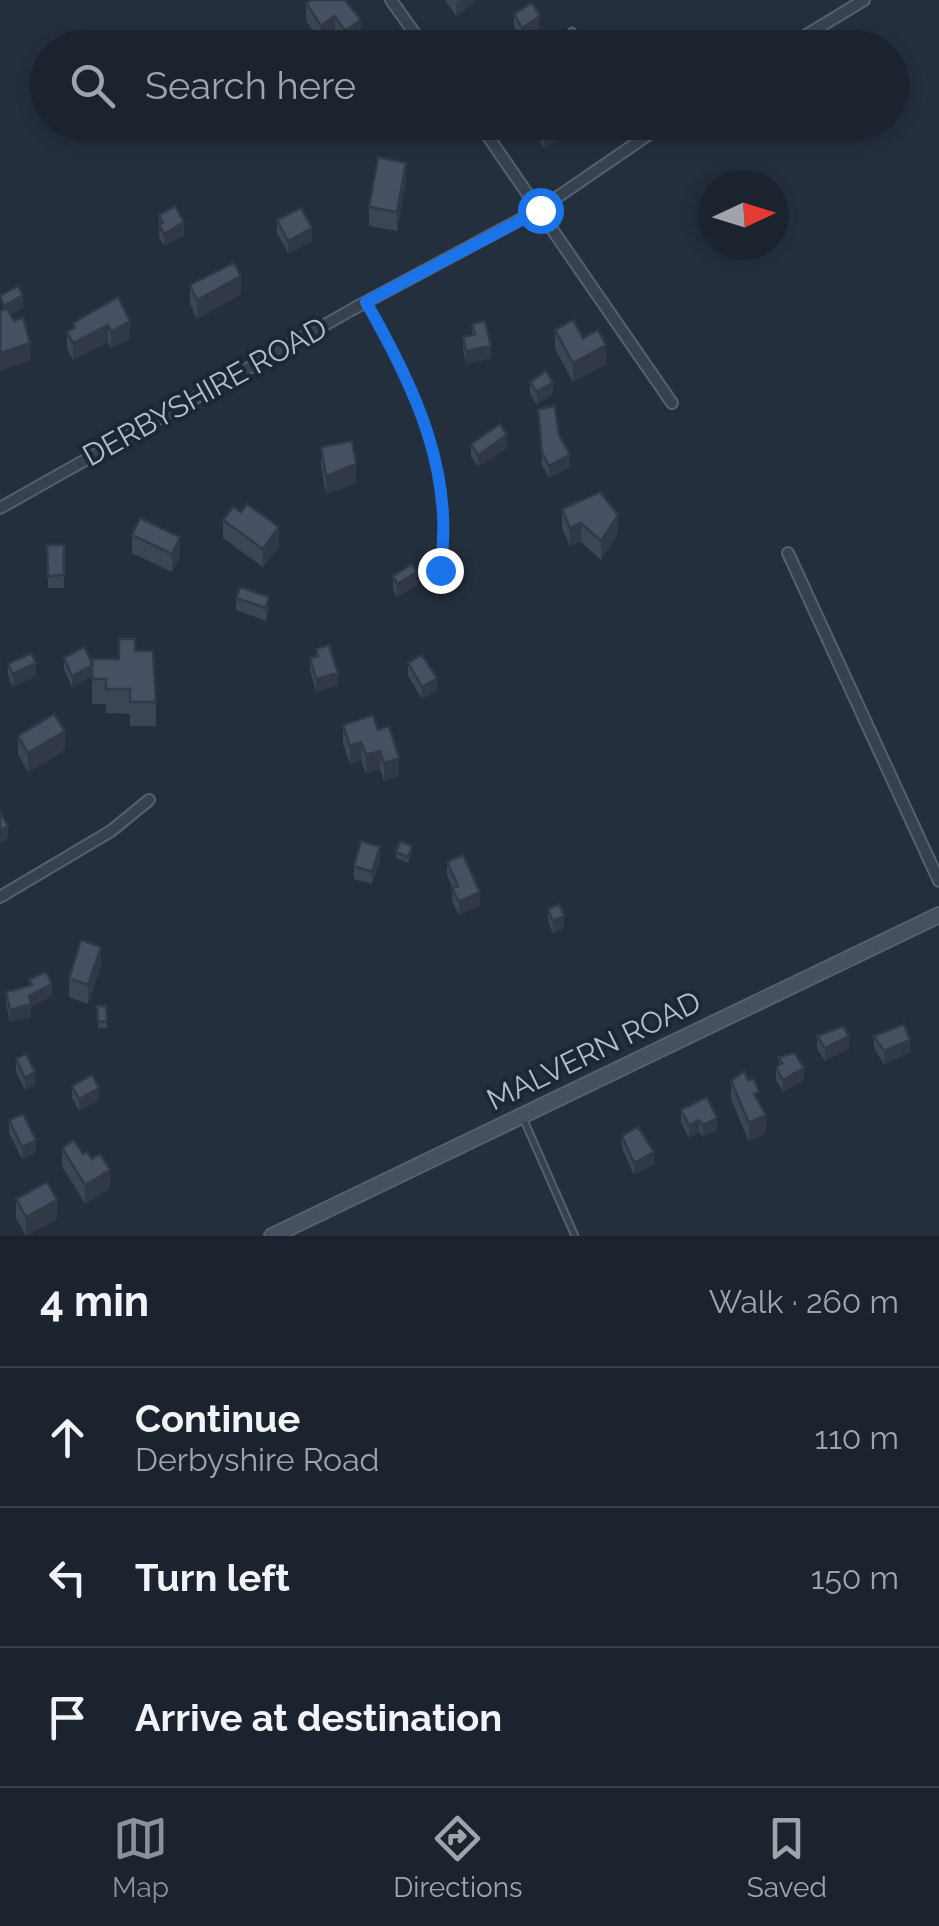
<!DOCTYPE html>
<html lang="en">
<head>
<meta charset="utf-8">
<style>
  body { margin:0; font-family:Raleway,sans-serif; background:#242b36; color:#f1f3f6 }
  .compass { position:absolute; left:699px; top:170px; width:90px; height:90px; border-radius:50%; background:#1b232e; box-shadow:0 5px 15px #0003; rotate:86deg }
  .stop { position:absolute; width:30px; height:30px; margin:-22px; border:8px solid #1a73e8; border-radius:50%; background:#fff }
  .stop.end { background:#1a73e8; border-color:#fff; box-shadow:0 2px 10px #0008 }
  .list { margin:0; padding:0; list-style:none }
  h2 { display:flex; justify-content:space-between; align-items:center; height:130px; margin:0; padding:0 40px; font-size:42px }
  h2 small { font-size:32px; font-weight:400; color:#a0a4aa }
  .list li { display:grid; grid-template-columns:65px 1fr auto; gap:30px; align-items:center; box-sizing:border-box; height:140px; padding:0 40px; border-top:2px solid #39404a }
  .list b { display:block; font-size:38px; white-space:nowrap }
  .list p { margin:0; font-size:32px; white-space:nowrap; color:#a0a4aa }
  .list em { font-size:32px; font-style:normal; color:#a0a4aa }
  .icon { flex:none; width:55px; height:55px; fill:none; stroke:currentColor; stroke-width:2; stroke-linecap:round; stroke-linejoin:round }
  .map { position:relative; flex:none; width:939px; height:1236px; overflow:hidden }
  .search { position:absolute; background:#1b232e; box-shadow:0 5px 15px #0003; left:30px; right:30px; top:30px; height:110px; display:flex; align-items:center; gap:25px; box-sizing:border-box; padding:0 35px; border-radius:55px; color:#a0a4aa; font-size:38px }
  .sheet { height:550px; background:#1b232e }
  nav { display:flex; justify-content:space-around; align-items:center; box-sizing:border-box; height:140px; border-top:2px solid #39404a; background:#1b232e; font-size:28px; color:#a0a4aa }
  nav a { display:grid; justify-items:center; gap:5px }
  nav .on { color:#8c9099 }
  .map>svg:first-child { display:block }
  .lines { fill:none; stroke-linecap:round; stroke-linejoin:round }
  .lane-casing { stroke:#565f6c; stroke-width:9 }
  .street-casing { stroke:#565f6c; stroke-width:14 }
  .secondary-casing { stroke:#565f6c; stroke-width:18 }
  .lane { stroke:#38414e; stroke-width:5 }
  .street { stroke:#38414e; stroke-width:10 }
  .secondary { stroke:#465061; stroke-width:14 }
  .wall { fill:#3b4654 }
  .shaded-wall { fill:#303945 }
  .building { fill:#455162; stroke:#303945; stroke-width:2.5 }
  .route { stroke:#1a73e8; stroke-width:12 }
  .labels { text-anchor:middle; stroke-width:8; stroke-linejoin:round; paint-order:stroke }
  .street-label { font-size:30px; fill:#b4bcc9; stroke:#1d2633 }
</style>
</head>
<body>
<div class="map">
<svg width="939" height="1236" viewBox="0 0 939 1236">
  <rect width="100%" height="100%" fill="#242f3e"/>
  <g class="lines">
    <defs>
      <path id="lane" d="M572 31 574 48
        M625 122 637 140
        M367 302C413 384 456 473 441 570
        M523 1118 575 1236"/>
      <path id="street" d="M391 0 425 48
        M785 48 864 0
        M478 122 672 403
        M0 508 353 309 540 209 667 122
        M788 553 939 881
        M0 897 111 831 149 800"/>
      <path id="secondary" d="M272 1236 939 915"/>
    </defs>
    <use href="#lane" class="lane-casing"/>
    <use href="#street" class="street-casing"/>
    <use href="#secondary" class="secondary-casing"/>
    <use href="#lane" class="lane"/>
    <use href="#street" class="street"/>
    <use href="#secondary" class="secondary"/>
  </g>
  <path class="wall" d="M345 0 361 37 346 48H344L335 34 321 43 306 21V3Z
    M445 0H474V3L456 16Z
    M514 14 540 28 522 40 514 27Z
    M535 122H589V124L544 148 535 133Z
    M406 181 397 231 369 226V207Z
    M159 215 184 235 164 246 159 237Z
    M277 220 312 241 288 253 277 233Z
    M190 285 241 294 197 319 190 304Z
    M118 297 130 338 111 348 108 342 73 360 67 349V332L73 329V323Z
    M472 324 491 358 466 364 463 349V337L472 335Z
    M555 330 606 364 573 382 555 349Z
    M530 382 553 394 537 405 530 394Z
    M538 409 559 435 570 467 549 478 542 465Z
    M471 444 507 448 478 467 471 456Z
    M321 447 356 483 326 494 321 466Z
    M562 509 618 534 601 560 581 542 570 546 562 528Z
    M223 520 279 546 263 567 223 538Z
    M132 535 180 556 172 572 132 553Z
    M47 545H64V588H48Z
    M393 576 417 585 397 597 393 589Z
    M236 598 269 610 266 621 236 610Z
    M316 649 338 685 316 692 310 670V658L316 656Z
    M135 651 156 702V726H130V714L106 713V704H92V676L72 687 64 669V658L92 664 119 659Z
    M408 663 437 690 422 699 408 676Z
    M8 664 36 676 13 687 8 676Z
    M343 725 378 730 399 776 384 781 380 769 366 774 361 760 350 764 343 743Z
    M18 736 65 750 28 772 18 754Z
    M396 852H412L408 863 396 858Z
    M380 860 372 884 354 879V866Z
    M447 862 480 905 459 915 452 901 453 888 447 875Z
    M548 909 564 928 553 934 548 921Z
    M101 965 88 1004 69 997V978Z
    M29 979 52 996 31 1007V1017L10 1022 6 1004V992L29 986Z
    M97 1006H106L107 1028H98Z
    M817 1036 849 1049 825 1061 817 1049Z
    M874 1036 910 1052 884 1064 874 1048Z
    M779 1057 804 1080 783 1092 776 1080V1067L779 1065Z
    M16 1059 35 1085 25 1090 16 1072Z
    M731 1081 759 1102 766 1133 749 1142 731 1099Z
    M72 1086 99 1100 79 1111 72 1098Z
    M681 1110 717 1130 703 1137 699 1132 689 1138 681 1123Z
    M9 1120 36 1152 22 1159 9 1133Z
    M622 1136 654 1164 634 1175 622 1148Z
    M62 1148 83 1154 110 1188 85 1204 62 1166Z
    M16 1199 57 1219 26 1236 16 1218Z"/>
  <path class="shaded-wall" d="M461 0H474V3L456 16V4Z
    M335 16V34L321 43V26Z
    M540 16V28L522 40V28Z
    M361 20V37L345 48V31Z
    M557 122H589V124L544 148V129Z
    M406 163V181L397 231V212Z
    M184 222V235L164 246V234Z
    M312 228V241L288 253V241Z
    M241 276V294L197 319V300Z
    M23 295V308L4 319V306Z
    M130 321V338L111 348V332Z
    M108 325V342L73 360V343Z
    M30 343V361L0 371V353Z
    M606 345V364L573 382V363Z
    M491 346V358L466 364V351Z
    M553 382V394L537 405V392Z
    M507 435V448L478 467V455Z
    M570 454V467L549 478V466Z
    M356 464V483L326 494V476Z
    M618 515V534L601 560V541Z
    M581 523V542L570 546V528Z
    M279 527V546L263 567V549Z
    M180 537V556L172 572V554Z
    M417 572V585L397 597V584Z
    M269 597V610L266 621V608Z
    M36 663V676L13 687V674Z
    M93 665V675L72 687V676Z
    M338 673V685L316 692V679Z
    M437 678V690L422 699V687Z
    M65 731V750L28 772V753Z
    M361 742V760L350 764V746Z
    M380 751V769L366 774V755Z
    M399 758V776L384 781V763Z
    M8 826V839L0 843V831Z
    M380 847V860L372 884V872Z
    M480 892V905L459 915V902Z
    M564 916V928L553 934V921Z
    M101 947V965L88 1004V985Z
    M52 984V996L31 1007V1017L10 1022V1010L29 996Z
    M849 1036V1049L825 1061V1048Z
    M910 1040V1052L884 1064V1051Z
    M804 1068V1080L783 1092V1080Z
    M35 1072V1085L25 1090V1078Z
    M99 1088V1100L79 1111V1099Z
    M766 1115V1133L749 1142V1123Z
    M717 1118V1130L703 1137V1125Z
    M699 1120V1132L689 1138V1125Z
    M36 1140V1152L22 1159V1147Z
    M654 1152V1164L634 1175V1163Z
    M110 1170V1188L85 1204V1185Z
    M57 1200V1219L26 1236V1217Z"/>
  <path class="building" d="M311 0H345L361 20 345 31 335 16 321 26 306 3Z
    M532 3 540 16 522 28 514 14Z
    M540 122H557L544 129Z
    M378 157 406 163 397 212 369 207Z
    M175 206 184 222 164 234 159 225 163 223 159 215Z
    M301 208 312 228 288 241 277 220Z
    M234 263 241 276 197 300 190 285Z
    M18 286 23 295 4 306 0 296Z
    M118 297 130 321 111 332 108 325 73 343 67 332 75 328 73 323Z
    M7 308 14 321 23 317 30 343 0 353V311Z
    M573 320 583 338 598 330 606 345 573 363 555 330Z
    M485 321 491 346 466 351 463 337 475 334 472 324Z
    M546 371 553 382 537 392 530 382Z
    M555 406 559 435 570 454 549 466 542 453 538 409Z
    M500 424 507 435 478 455 471 444Z
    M352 441 356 464 326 476 321 447Z
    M600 492 618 515 601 541 581 523 570 528 562 509Z
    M247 504 279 527 263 549 223 520 233 507 241 512Z
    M140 518 180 537 172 554 132 535Z
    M47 545H64V575L48 576Z
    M412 564 417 572 397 584 393 576Z
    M240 587 269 597 266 608 236 598Z
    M119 639H135V651H153L156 702H130V689H106V679H92V659H119Z
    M329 645 338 673 316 679 310 658 318 656 316 649Z
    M84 647 93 665 72 676 64 658Z
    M31 653 36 663 13 674 8 664Z
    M422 655 437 678 422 687 408 663Z
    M54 714 65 731 28 753 18 736Z
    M373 715 378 730 389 726 399 758 384 763 380 751 366 755 361 742 350 746 343 725Z
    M0 812 8 826 0 831Z
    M361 841 380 847 372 872 354 866Z
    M400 841 412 846 408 857 396 852Z
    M463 855 480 892 459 902 452 888 458 886 447 862Z
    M559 904 564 916 553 921 548 909Z
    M81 940 101 947 88 985 69 978Z
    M46 972 52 984 29 996 31 1004 10 1010 6 992 32 985 29 979Z
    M97 1006H106L107 1021 98 1022Z
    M904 1024 910 1040 884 1051 874 1036Z
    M843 1026 849 1036 825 1048 817 1036Z
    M795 1053 804 1068 783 1080 776 1067 782 1063 779 1057Z
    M26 1054 35 1072 25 1078 16 1059Z
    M744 1071 748 1080 754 1079 759 1092 754 1094 766 1115 749 1123 731 1081Z
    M92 1075 99 1088 79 1099 72 1086Z
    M707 1097 717 1118 703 1125 699 1120 689 1125 681 1110Z
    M23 1114 36 1140 22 1147 9 1120Z
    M638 1127 654 1152 634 1163 622 1136Z
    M74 1140 83 1154 87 1152 92 1159 100 1154 110 1170 85 1185 62 1148Z
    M47 1182 57 1200 26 1217 16 1199Z"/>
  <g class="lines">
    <path class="route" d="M440 570C456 473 413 384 366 302L540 210"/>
  </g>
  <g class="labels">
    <g class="street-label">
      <text transform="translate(205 392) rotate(-29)" y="10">DERBYSHIRE ROAD</text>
      <text transform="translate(594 1051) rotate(-26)" y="10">MALVERN ROAD</text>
    </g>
  </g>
</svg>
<svg class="compass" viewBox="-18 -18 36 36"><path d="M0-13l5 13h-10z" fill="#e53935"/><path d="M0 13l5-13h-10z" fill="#a0a4aa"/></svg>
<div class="stop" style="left:540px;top:210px"></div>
<div class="stop end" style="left:440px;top:570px"></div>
<div class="search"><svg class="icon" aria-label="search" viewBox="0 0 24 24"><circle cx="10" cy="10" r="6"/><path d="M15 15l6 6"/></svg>Search here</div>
</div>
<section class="sheet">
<h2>4 min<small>Walk · 260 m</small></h2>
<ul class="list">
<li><svg class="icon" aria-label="ahead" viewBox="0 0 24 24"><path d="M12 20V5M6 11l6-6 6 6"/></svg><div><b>Continue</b><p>Derbyshire Road</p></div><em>110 m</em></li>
<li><svg class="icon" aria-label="left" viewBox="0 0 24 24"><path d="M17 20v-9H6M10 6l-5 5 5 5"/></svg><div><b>Turn left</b></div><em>150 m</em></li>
<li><svg class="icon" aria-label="arrive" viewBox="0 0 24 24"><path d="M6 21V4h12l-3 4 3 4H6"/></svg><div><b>Arrive at destination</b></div></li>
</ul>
</section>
<nav>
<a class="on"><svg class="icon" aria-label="map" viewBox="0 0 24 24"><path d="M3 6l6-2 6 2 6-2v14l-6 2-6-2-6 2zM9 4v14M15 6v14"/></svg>Map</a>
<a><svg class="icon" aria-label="directions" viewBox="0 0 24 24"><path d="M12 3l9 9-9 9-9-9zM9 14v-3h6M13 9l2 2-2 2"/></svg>Directions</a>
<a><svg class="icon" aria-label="saved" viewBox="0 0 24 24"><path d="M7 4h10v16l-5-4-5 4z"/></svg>Saved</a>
</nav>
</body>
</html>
